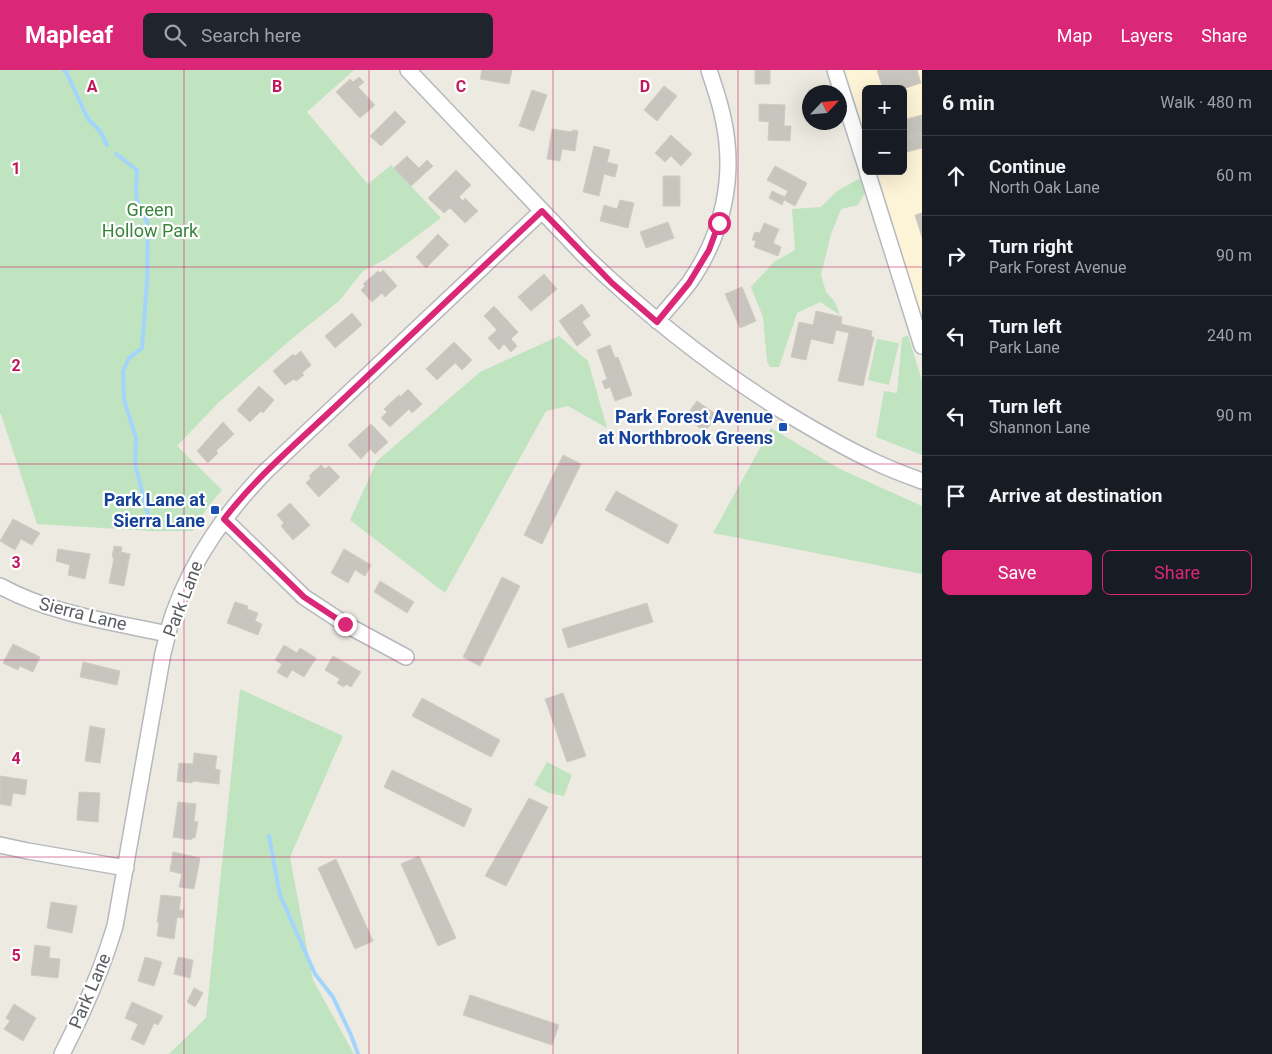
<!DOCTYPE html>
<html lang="en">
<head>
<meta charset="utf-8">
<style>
  body { margin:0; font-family:Roboto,sans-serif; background:#20242c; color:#f1f3f6 }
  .controls { position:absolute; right:15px; top:15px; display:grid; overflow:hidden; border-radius:8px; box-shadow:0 5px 20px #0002 }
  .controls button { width:45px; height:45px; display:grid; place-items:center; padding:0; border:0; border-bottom:1px solid #363941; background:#171b24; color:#f1f3f6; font:25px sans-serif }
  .compass { position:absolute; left:802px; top:15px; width:45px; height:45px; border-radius:50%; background:#171b24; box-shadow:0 5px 20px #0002; rotate:64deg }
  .stop { position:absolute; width:15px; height:15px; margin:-11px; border:4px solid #db2777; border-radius:50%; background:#fff }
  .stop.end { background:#db2777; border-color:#fff; box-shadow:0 1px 5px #0008 }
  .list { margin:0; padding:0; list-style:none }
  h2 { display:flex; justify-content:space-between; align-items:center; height:65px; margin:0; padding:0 20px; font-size:21px }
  h2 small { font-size:16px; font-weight:400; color:#9ea1a6 }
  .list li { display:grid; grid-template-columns:32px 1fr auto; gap:15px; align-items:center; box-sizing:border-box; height:80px; padding:0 20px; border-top:1px solid #363941 }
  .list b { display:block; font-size:19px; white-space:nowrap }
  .list p { margin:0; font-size:16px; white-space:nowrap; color:#9ea1a6 }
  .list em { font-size:16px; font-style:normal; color:#9ea1a6 }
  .actions { display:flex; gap:10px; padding:15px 20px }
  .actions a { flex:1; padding:11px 0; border:1px solid #db2777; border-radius:8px; text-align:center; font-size:18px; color:#db2777 }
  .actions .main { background:#db2777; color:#fff }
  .icon { flex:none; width:28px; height:28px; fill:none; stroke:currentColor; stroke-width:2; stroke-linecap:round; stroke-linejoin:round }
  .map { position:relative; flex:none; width:922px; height:984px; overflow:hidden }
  header { display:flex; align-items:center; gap:30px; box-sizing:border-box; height:70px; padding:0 25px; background:#db2777; color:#fff }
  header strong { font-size:24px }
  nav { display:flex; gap:28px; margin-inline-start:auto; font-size:18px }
  .search { width:350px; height:45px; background:#20242c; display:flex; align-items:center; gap:12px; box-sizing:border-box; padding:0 18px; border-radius:8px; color:#9ea1a6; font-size:19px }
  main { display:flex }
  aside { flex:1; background:#171b24 }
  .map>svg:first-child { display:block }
  .commercial { fill:#fdf4d7 }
  .green { fill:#bfe4bf }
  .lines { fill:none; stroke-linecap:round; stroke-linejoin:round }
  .stream { stroke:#a3d5fc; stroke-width:4 }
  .building { fill:#c8c5bf; stroke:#d1ccc1 }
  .minor-casing { stroke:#b5b8bc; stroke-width:18 }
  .minor { stroke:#fff; stroke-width:15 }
  .route { stroke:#db2777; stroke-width:6 }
  .grid { fill:none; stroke:#c2185b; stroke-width:1; stroke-opacity:0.55 }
  .transit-dot { fill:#1a4fb4; stroke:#fff; stroke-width:2 }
  .labels { text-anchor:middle; stroke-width:4.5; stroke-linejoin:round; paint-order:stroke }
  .park-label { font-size:18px; fill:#38843b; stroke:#fff }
  .transit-label { font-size:18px; font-weight:bold; fill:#164399; stroke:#fff; text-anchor:end }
  .street-label { font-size:18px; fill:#5a5e62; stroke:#fff }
  .grid-label { font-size:16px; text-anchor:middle; font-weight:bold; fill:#c2185b; stroke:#fff; stroke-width:4.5; stroke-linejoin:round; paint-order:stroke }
</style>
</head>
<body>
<header>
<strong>Mapleaf</strong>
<div class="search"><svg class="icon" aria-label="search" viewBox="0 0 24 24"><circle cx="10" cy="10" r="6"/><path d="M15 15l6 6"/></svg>Search here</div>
<nav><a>Map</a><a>Layers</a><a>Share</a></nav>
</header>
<main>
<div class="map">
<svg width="922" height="984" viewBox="0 0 922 984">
  <rect width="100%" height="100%" fill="#edeae2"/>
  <path class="commercial" d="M845 0H922V254L877 101H903V19H866V66Z"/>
  <path class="green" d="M0 0H354L307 42 368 114 391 95 441 148 386 189 363 201 339 231 294 267 219 332 177 376 222 420 207 438 193 461H152L37 454 1 344H0Z
    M864 106 865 123 858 135 841 139 831 164 821 205 826 222 835 232 840 245 820 232 797 243 779 297H770L767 291 763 247 751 217 774 192 795 180 792 139 821 137 837 121Z
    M908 265 922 311V385L876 367 884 321 897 323 902 268Z
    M559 266 588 291 607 358 568 336 546 341 445 523 350 450 377 391 480 302Z
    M877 269 899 273 889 315 868 310Z
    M771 358 840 399 922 436V504L713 463Z
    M240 619 343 666 290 787 313 910 354 984H169L206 948Z
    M547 692 572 705 564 726 549 723 534 715Z"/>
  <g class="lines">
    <path class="stream" d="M64 0 66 2 88 49 100 61 107 75
      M116 84 137 100 136 119 137 131 148 154 147 212 142 278 129 288 123 301 124 330 136 368 135 394 149 448
      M269 766 280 825 315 904 333 927 351 965 358 984"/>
  </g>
  <path class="building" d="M482 0H512L509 14 480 9Z
    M755 0H770V14H755Z
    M877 0H917L921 13 903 19H883Z
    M359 7 364 12 358 17 375 35 360 48 336 22 350 9 353 12Z
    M664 16 677 26 657 51 644 40Z
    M532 20 547 25 534 61 519 56Z
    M759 34 785 35 784 56H791L790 71 768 70 769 52 759 51Z
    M395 41 406 52 381 76 370 66Z
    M922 45V63L903 69V50Z
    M552 59 572 62 573 60 578 61 575 81 562 79 560 91 547 89Z
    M922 63V78L903 83V69Z
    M671 65 692 84 681 96 671 86 665 92 655 83Z
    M594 76 610 80 607 92 618 95 615 107 604 104 599 126 583 122Z
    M407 86 419 98 427 90 433 96 411 116 394 98Z
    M775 96 807 113 795 136 784 130 782 135 769 128 772 121 785 127 788 121 767 110Z
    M456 100 471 115 459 127 463 131 465 128 478 141 465 153 450 138 444 143 428 128Z
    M663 106H680V136H663Z
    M620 130 634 133 628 158 600 151 604 135 617 139Z
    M922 143V167L915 145Z
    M668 152 674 168 646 178 640 162Z
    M764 153 779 159 773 173 781 177 778 186 754 177 756 171 752 170 755 162 760 163Z
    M438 164 449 175 426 198 416 187Z
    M383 200 397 216 385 227 382 223 372 232 361 220 365 216 363 214 378 201 380 203Z
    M544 204 557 219 531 241 518 227Z
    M742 217 756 251 740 258 725 224Z
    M582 234 590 246 582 252 591 265 577 276 559 251Z
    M494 236 518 262 511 269 517 276 511 282 504 274 499 280 488 268 497 260 484 246Z
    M816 241 842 247 841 254 872 261 871 267H874L863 316 838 311 849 263 836 260 833 274 811 269 806 290 791 287 799 252 813 255Z
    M352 243 362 255 335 278 325 266Z
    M454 272 472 290 462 300 455 293 437 310 426 299Z
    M610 275 615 288 618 287 632 325 615 331 610 317 605 319 602 311 607 309 597 280Z
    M301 281 311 295 302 303 304 305 296 311 294 309 285 315 273 301 293 284 295 286Z
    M259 316 274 330 263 343 261 341 250 352 237 340Z
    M408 319 422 334 412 343 409 339 390 357 381 348 387 342 384 339 399 325 400 327Z
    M697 331 717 345 705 362 685 347Z
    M223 352 234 364 216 381 218 383 208 393 197 381Z
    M371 354 388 372 375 384 370 379 361 389 348 375Z
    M563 385 581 394 542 474 524 465Z
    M321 395 325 399 329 396 340 407 319 427 306 413 311 408 309 406Z
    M616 421 678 455 668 474 605 440Z
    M290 433 310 455 293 470 281 456 284 453 277 445Z
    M13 449 40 463 32 475 21 469 15 480 0 471Z
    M114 476 122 477 121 482 130 484 124 516 109 513 114 488 112 487Z
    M58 479 90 484 85 509 68 505 70 495 56 491Z
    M344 479 371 495 365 506 355 500 348 513 331 503Z
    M502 507 520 516 480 596 463 587Z
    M380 511 414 532 407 543 374 522Z
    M235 532 248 536 247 539 258 543 255 551 262 554 258 565 227 553Z
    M647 533 653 552 568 578 562 559Z
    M13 574 40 587 33 602 20 596 18 600 3 593Z
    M284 575 297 583 300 578 316 588 304 607 292 600 287 608 277 602 282 594 275 590Z
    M333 586 361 602 351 617 346 614 344 617 337 613 340 609 325 600Z
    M83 592 120 601 117 615 80 607Z
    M563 623 586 686 567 692 545 629Z
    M422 628 500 670 491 687 412 646Z
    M90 656 105 659 100 693 85 691Z
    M194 683 217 686 215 699 220 700 219 714 193 711 192 713 177 711 179 693 193 694Z
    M392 700 472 739 464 757 384 717Z
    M0 706 27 710 25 725 13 723 11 736 0 734Z
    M79 722 100 723 98 752 77 750Z
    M529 728 548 737 506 816 485 806Z
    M178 732 196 734 194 751 198 752 195 768H192L191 770 173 767Z
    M173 782 200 788 194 819 179 817 182 804 170 801Z
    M419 786 456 868 438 876 401 794Z
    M336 789 373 871 355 879 318 798Z
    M161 825 181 827 179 840H184L183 848 177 847 174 869 157 866 159 853 157 852Z
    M51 832 77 836 72 863 47 858Z
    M35 875 50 877 49 888 60 889 58 908 31 905Z
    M145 887 162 892 154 916 138 911Z
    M178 887 193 890 190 908 174 904Z
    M194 918 203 923 195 937 187 932Z
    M470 925 559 955 552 975 463 945Z
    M132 932 163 946 158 955 154 953 144 975 131 969 138 954 125 948Z
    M14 934 36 948 23 971 4 959 10 951 6 948Z"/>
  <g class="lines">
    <defs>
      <path id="minor" d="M408 0 583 184C645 244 712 297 786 343 814 360 843 377 873 391 889 399 906 405 922 411
        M835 0 866 97
        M867 101 922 276
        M657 251C667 239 679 226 689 213 723 165 736 106 723 48 720 32 714 16 709 0
        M224 449 304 527 345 554 406 587
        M0 516C51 544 112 552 168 564
        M0 775 28 781 126 798
        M62 984C84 941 101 903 115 856L163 583C167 569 169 555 174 542 194 487 225 444 265 402L542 141"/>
    </defs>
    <use href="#minor" class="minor-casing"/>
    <use href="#minor" class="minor"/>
  </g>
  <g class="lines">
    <path class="route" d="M345 554 304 527 224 449C257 406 299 371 338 334 406 269 474 205 542 141L612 213 657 252 689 213 709 180 719 153"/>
  </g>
  <path class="grid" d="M184 0V984M369 0V984M553 0V984M738 0V984M0 197H922M0 394H922M0 590H922M0 787H922"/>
  <g class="transit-dot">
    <rect x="778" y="352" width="10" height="10" rx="2.5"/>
    <rect x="210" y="435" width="10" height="10" rx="2.5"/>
  </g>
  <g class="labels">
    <g class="park-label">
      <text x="150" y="146">Green<tspan x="150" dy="21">Hollow Park</tspan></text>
    </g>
    <g class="transit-label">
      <text x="773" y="353">Park Forest Avenue<tspan x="773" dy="21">at Northbrook Greens</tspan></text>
      <text x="205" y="436">Park Lane at<tspan x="205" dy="21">Sierra Lane</tspan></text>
    </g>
    <g class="street-label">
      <text transform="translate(183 529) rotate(-69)" y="6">Park Lane</text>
      <text transform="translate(83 544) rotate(14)" y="6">Sierra Lane</text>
      <text transform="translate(90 921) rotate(-67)" y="6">Park Lane</text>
    </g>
  </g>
  <g class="grid-label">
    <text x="92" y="22">A</text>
    <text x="277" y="22">B</text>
    <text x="461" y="22">C</text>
    <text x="645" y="22">D</text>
    <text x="16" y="104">1</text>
    <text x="16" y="301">2</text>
    <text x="16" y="498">3</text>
    <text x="16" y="694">4</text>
    <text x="16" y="891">5</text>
  </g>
</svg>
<div class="controls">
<button>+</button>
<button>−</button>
</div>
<svg class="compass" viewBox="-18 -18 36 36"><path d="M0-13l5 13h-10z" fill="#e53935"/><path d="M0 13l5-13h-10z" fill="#9ea1a6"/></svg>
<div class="stop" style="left:719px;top:153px"></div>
<div class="stop end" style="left:345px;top:554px"></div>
</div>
<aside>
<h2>6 min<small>Walk · 480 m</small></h2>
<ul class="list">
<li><svg class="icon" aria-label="ahead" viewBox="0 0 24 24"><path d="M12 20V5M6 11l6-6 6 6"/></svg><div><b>Continue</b><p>North Oak Lane</p></div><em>60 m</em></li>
<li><svg class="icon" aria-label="right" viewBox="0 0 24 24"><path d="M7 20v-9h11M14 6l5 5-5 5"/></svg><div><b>Turn right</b><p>Park Forest Avenue</p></div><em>90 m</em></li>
<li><svg class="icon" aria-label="left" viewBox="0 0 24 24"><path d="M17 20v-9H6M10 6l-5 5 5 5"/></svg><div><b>Turn left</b><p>Park Lane</p></div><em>240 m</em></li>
<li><svg class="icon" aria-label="left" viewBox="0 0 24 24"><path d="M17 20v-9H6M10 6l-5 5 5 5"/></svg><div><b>Turn left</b><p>Shannon Lane</p></div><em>90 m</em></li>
<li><svg class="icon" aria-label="arrive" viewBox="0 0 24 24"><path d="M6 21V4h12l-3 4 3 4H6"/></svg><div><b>Arrive at destination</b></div></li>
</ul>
<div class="actions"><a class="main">Save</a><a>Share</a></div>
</aside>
</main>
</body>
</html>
